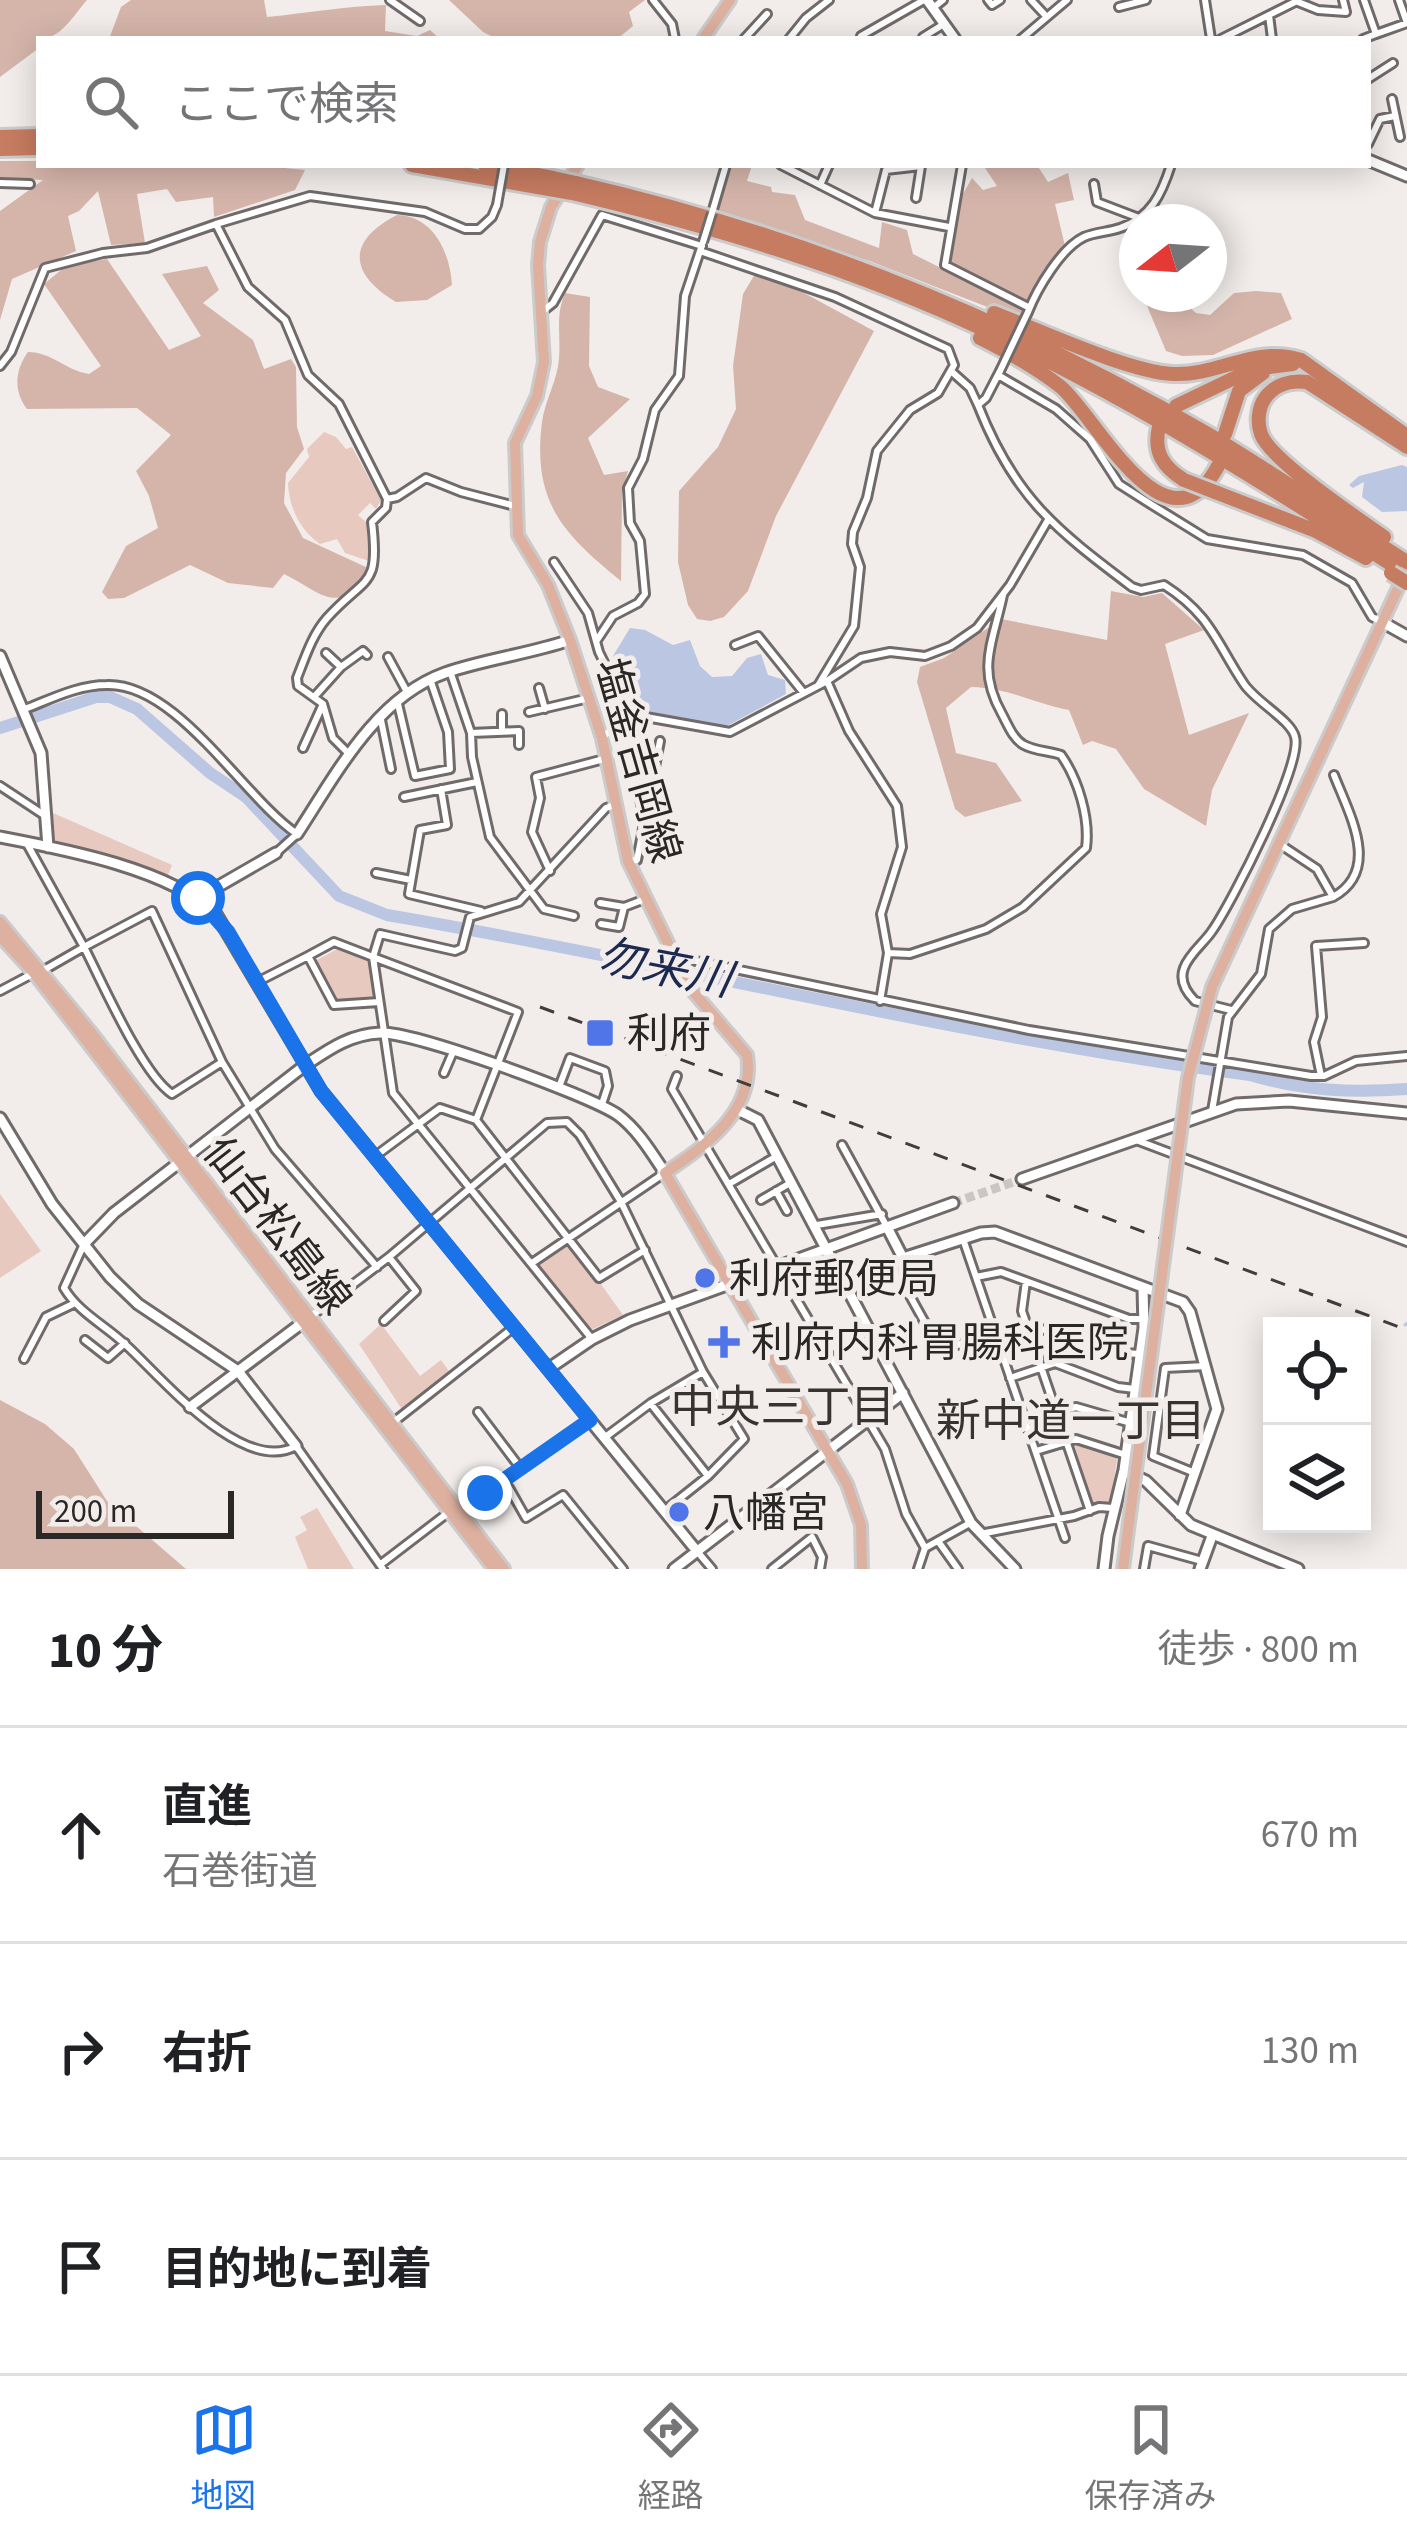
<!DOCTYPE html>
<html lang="ja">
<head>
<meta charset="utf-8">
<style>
  body { margin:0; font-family:"Source Sans 3","Noto Sans JP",sans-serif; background:#f6f6f6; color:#202124 }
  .controls { position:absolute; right:36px; bottom:36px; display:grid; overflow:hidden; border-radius:0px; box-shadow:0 6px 30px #0003 }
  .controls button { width:108px; height:108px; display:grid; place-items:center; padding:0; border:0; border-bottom:3px solid #e0e0e0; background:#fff; color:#202124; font:60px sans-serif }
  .compass { position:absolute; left:1119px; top:204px; width:108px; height:108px; border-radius:50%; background:#fff; box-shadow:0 6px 30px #0003; rotate:253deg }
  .scale { position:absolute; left:36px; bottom:30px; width:198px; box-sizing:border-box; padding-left:12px; border:6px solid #2a2827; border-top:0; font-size:33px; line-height:42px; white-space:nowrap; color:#2a2827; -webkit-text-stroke:9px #f2edeb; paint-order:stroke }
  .stop { position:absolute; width:36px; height:36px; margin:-27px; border:9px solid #1a73e8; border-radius:50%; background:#fff }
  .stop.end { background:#1a73e8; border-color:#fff; box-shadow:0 3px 12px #0008 }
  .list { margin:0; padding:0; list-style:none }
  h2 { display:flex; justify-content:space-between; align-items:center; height:156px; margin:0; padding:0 48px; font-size:51px }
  h2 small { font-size:39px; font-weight:400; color:#757577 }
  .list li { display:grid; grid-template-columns:78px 1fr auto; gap:36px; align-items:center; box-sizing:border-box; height:216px; padding:0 48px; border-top:3px solid #e0e0e0 }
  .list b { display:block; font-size:45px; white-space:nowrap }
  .list p { margin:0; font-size:39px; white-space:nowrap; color:#757577 }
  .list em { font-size:39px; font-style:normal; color:#757577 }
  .icon { flex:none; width:66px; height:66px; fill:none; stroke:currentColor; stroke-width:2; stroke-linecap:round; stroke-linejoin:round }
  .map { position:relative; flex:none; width:1407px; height:1569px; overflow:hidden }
  .search { position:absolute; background:#fff; box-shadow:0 6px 30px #0003; left:36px; right:36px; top:36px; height:132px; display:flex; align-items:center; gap:30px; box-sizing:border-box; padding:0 42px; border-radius:0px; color:#757577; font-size:45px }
  .sheet { height:804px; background:#fff }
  nav { display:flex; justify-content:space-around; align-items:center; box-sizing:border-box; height:168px; border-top:3px solid #e0e0e0; background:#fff; font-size:33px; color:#757577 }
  nav a { display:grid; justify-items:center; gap:6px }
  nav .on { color:#1a73e8 }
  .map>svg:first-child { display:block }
  .green { fill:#e7c9bf }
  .forest { fill:#d5b5aa }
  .water { fill:#bbc6e2 }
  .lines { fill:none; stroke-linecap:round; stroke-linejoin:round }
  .stream { stroke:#bbc6e2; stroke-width:3 }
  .river { stroke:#bbc6e2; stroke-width:12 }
  .secondary-tunnel { stroke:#cac6c4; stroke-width:9; stroke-dasharray:9 4.5; stroke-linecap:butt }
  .street-casing { stroke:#706b6a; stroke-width:12 }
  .secondary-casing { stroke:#706b6a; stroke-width:15 }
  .primary-casing { stroke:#cccbcb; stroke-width:16 }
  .highway-casing { stroke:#cccbcb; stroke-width:20 }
  .street { stroke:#fff; stroke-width:6 }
  .secondary { stroke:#fff; stroke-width:9 }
  .primary { stroke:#ddb0a0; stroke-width:10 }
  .highway { stroke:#c67c61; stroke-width:14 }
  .rail { stroke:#403d3c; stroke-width:3; stroke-dasharray:15 15; stroke-linecap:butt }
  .street-bridge-casing { stroke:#706b6a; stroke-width:12; stroke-linecap:butt }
  .primary-bridge-casing { stroke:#cccbcb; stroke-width:16; stroke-linecap:butt }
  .highway-bridge-casing { stroke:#cccbcb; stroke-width:20; stroke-linecap:butt }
  .street-bridge { stroke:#fff; stroke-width:6 }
  .primary-bridge { stroke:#ddb0a0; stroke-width:10 }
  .highway-bridge { stroke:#c67c61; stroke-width:14 }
  .route { stroke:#1a73e8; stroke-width:15 }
  .poi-dot { fill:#4f75e9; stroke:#f2edeb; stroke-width:4.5 }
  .labels { text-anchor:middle; stroke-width:10; stroke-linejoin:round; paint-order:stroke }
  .street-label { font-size:42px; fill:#2a2827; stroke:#f2edeb }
  .poi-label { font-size:42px; fill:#2a2827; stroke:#f2edeb; text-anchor:start }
  .water-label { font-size:45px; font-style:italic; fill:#1d2a4f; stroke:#f2edeb }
  .neighbourhood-label { font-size:45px; fill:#373331; stroke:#f2edeb }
</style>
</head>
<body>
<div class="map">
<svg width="1407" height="1569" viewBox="0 0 1407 1569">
  <rect width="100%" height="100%" fill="#f2edeb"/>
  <path class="green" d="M324 432 336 437 346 449 352 447 381 500 376 509 370 503 358 515 367 523 369 561 345 553 337 539 320 544C300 530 289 508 288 483L309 457 307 449Z
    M53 813 172 865 168 875 56 844 52 832Z
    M341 947 370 958 376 999 336 1002 315 961Z
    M0 1194 41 1251 0 1278Z
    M568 1243 573 1245 623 1315 591 1330 540 1269 539 1264Z
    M381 1324 420 1376 441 1360 451 1374 403 1411 359 1344Z
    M1074 1443 1114 1455 1117 1460 1111 1501 1107 1504 1091 1503Z
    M317 1508 354 1569H308L295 1537 307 1530 300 1517Z"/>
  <path class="forest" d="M0 0H87C73 16 61 39 39 39V48L0 77Z
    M131 0H264L267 17C308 13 345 6 386 5L385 31 417 36 430 30 440 39H109L121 7Z
    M449 0H645L629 12 633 26 617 39H497L483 32Z
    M0 161H39V165H254L305 170 295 190 214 217 213 197 176 202 167 189 137 194 145 243 111 245 98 191 79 211 68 216 76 251 12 279 0 320V211L43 180 0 178Z
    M729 165H752L747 181 771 187 772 192 795 195 805 220 879 248 882 222 907 230 913 254 1023 309 1018 319 872 262 717 211 721 183Z
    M983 165H1037L1048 182 1068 173 1074 200 1055 204 1065 246 1044 269 1028 301 968 274 948 259 960 199 972 178 983 190 997 186Z
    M397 215C434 216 450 253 452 285L427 300 396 302C349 274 346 241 397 215Z
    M107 259 169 350 201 336 162 274 207 266 219 290 203 303 253 340 264 369 291 359 296 367 297 427 304 449 286 473 284 503 303 538 368 568C340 620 321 592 284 574L273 588 228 583 190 565 124 598 108 599 102 592 126 546 158 528 149 496 136 471 171 435 137 408 27 409C13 391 15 370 28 352 52 352 65 370 89 374L101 366 44 284 66 266Z
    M758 269 768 279 795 288 874 331 776 516 748 591 724 617 710 621 697 619 688 605 678 562 679 491 718 447 736 409 733 366 743 294Z
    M1256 291 1281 293 1292 319 1213 355 1182 356 1166 351 1142 294H1174L1196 313 1210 315 1234 293Z
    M565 293 590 297 589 366 598 387 630 399 588 438 604 475 628 471 622 494 621 581C563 534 532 502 542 422 545 400 558 379 559 358 561 333 555 317 565 293Z
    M1111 591 1143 597 1162 593 1204 630 1165 644 1189 735 1249 713 1212 790 1206 826 1144 789 1116 749 1092 741 1083 745 1069 710C1032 703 1010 688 971 687L946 708 956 753 996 763 1022 801 965 817 955 809 917 682 920 667 944 658 1001 619 1107 640Z
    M0 1400 45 1424 74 1449 107 1501 186 1569H0Z"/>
  <path class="water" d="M1402 465 1407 467V511L1382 512 1362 497 1364 482 1353 488 1349 485 1359 476Z
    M630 628 645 630 673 645 690 640 700 666 712 677 732 676 747 658 761 654 768 675 785 680 786 694 727 726 641 711 613 656Z"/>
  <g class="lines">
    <path class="stream" d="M1405 1325 1407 1323"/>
    <path class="river" d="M0 728 96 697H110L137 709 210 773 246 797 339 896 387 915C676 964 960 1037 1250 1075 1303 1091 1352 1093 1407 1089"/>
    <path class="secondary-tunnel" d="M953 1203 1022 1179"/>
    <defs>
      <path id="street" d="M390 0 420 21
        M653 0 672 24 675 39
        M988 0 992 5 1000 0
        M1031 0 1045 15
        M1205 0 1211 39
        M1399 0 1407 23
        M1298 2 1318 10 1346 12 1343 0
        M1119 7 1146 0
        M933 8 943 0
        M1269 15 1272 39
        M1376 34 1407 23
        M861 36 924 0
        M923 37 944 24
        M744 39 767 14
        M789 39 806 18 829 0
        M1021 39 1067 0
        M1221 39 1297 1
        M1363 39 1376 34 1364 0
        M1368 79 1393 63
        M1392 99 1400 137
        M1368 144 1380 119 1395 116
        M781 165 875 213 949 227
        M962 165 945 265 1028 307
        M0 183 30 184
        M1094 184 1097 202 1139 218
        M820 185 829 165
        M916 198 921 166
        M712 213 726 165
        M875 213 886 170 921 166
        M700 251 835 297 948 349 954 365 938 393 910 410 877 451 867 498 853 532 852 544 860 567 854 626 819 684
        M543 311 553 303 602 215 702 246
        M1028 312C1037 289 1061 248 1084 237 1095 232 1109 232 1120 228 1151 218 1162 193 1171 165
        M0 366 11 352 45 268 103 253 147 248 216 224
        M951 371 970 388 978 405
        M1000 371 986 398 978 405C1014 497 1055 529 1132 587L1141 590 1164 585C1211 615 1216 642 1244 684 1256 702 1291 720 1295 737 1303 764 1231 904 1212 931 1204 943 1189 954 1184 968 1179 981 1186 992 1195 1001L1231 1010
        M998 375 1056 409 1090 439 1119 484 1152 505 1207 539 1303 555 1352 583 1372 617 1382 622
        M387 499 397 497 426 478 461 492 515 506
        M554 562 588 613 599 652 629 714
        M597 640 613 616 638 603 645 594 640 541 630 523 628 488 643 459 655 410 679 376 685 296 701 248
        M735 645 758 636 803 692
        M388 657 407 692
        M341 667 363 651 367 655
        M450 671 471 733 472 757 490 837 544 909 574 916
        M827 681 849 731 897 806 902 847 881 914 888 953
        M539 688 545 709
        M314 697 341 667 326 653
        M398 704 415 776 450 769 448 732 431 682
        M25 709C51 699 78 685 107 685 177 683 243 797 297 834L276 853
        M529 712 589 698
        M381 720 391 769
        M502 731V714
        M471 733 519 731V745
        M604 736 629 714 730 732 827 681 861 658 890 652 925 656 951 646 977 628 1010 585 1048 520
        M303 748 323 704
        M349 754 333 738 323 704 298 686 297 678C305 658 312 635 327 618 366 575 380 589 372 522L386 508 387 499 339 404 308 375 285 320 248 287 216 224 310 196 425 212 465 229H479L492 217 497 205
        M0 786 47 817
        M441 789 447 825 420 830 409 894 481 911
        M404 797 477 782
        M614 805 606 808 519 902 470 917 462 948 455 951 380 934 373 957 518 1012 476 1120 599 1278 645 1250
        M644 817 639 795 649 798
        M26 842 84 947 152 911 222 1062
        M628 861 637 860 660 741
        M550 871 532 832 540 798 536 777 604 759
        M376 873 411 880
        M1333 897C1382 870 1349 814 1334 775
        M600 903 624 907 645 899
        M601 924 619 927 624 907
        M308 956 334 942 373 957 393 1093 592 1339
        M677 957 1029 1030 1311 1076H1324L1356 1061 1407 1056
        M44 970 84 947C102 982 142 1074 172 1094L222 1062 275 1149 377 1267
        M257 982 308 956 334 1005 379 1002
        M0 991 34 973
        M880 1001 888 953 910 954 986 929 1023 907 1086 848C1090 818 1078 779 1061 755 1050 751 1035 751 1024 745 1013 739 1008 725 1002 714 976 668 993 643 1003 595
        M444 1073 453 1052
        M677 1076 672 1089 885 1449 906 1514 925 1548 970 1523
        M1321 1076 1314 1042 1322 1017 1316 946 1364 943
        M559 1087 570 1058 605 1071 608 1086 602 1104
        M1212 1111 1228 1017 1261 974 1269 929 1292 909 1333 897 1317 869 1278 843
        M1136 1140 1407 1242
        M842 1145 887 1227
        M374 1157 440 1108 476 1120
        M729 1184 777 1156
        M776 1191 787 1211
        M761 1200 792 1182
        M817 1225 882 1214
        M963 1239 1065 1538
        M84 1244 64 1288C79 1313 105 1325 126 1345 161 1377 243 1476 296 1446L383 1569
        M903 1258 904 1285 940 1350 995 1334
        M532 1263 663 1174
        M976 1277 1001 1272 1129 1319H1143
        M1026 1281 1022 1311 1090 1511
        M310 1317 389 1257 547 1123 567 1122 580 1135 621 1202 703 1372 744 1439 708 1476 664 1511
        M384 1321 416 1291 389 1257
        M1030 1334 1052 1327 1124 1353 1140 1354
        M85 1340 108 1358 125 1343
        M24 1359 46 1317 73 1304
        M1010 1378 1055 1363 1118 1387 1135 1389
        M651 1404 708 1476
        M478 1412 521 1469
        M1057 1412 1076 1407 1131 1423
        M391 1424 513 1328
        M604 1438 651 1403 703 1372
        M1036 1451 1076 1439 1126 1455
        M1195 1473 1153 1456 1165 1368 1206 1366
        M509 1488 526 1518 563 1495 623 1569
        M459 1510 590 1421
        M980 1534 1074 1516 1099 1507 1113 1508
        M938 1541 958 1569
        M696 1550 712 1569
        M381 1564 449 1512
        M772 1569 812 1537 822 1557 820 1569
        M918 1569 925 1548
        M1144 1569 1148 1546 1202 1561"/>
      <path id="secondary" d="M927 0 955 39
        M1368 160 1407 176
        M1382 622 1407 636
        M0 656 41 753 48 847
        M297 834C335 776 375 698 445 673 485 659 529 654 570 640
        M0 837C63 849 170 869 216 914L321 1091 696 1550
        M198 898 276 853
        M736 1109 758 1120 971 1523 1015 1569
        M0 1118 52 1204 110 1277 138 1304 238 1371 296 1446
        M1022 1179 1236 1104 1289 1101 1407 1113
        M887 1227 903 1258 981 1233 995 1232 1183 1302 1190 1312 1217 1409 1180 1515
        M84 1244 114 1213 304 1066C328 1050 350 1034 380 1033 413 1031 589 1095 618 1115 638 1130 651 1152 665 1173
        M548 1369 592 1339 630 1320 953 1203
        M190 1407 306 1320
        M1129 1473 1146 1481 1191 1525 1298 1569
        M674 1569 903 1393
        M1104 1569 1108 1536 1124 1470 1144 1328 1143 1288
        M1200 1569 1212 1536"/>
      <path id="primary" d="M703 39 730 0
        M578 165 551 207 540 242 538 265 544 362 537 396 515 443 518 535 548 585 570 640 602 738 628 861 690 988 747 1055C756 1111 705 1146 665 1173L847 1484 861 1525 862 1569
        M0 922 90 1031 504 1569
        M0 936 34 973 494 1569
        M1212 987 1407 569
        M1123 1569 1128 1530"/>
      <path id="highway" d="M0 137 39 136
        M0 149 39 148
        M412 165 549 189
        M485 165 553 178
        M576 183C800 234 1009 319 1208 434 1276 474 1340 520 1407 562
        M572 193C715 227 856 269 989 332 1131 399 1262 482 1394 566
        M994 313C1039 330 1129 372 1173 374 1219 376 1255 345 1301 360L1407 436
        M980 338C1008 352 1037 368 1061 387 1097 418 1167 561 1218 466
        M1176 406 1253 369 1293 364
        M1159 427C1153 452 1163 467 1184 480
        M1225 434 1239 391 1263 373
        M1215 492 1316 531 1366 558
        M1384 537C1359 519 1270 460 1261 434 1257 423 1258 408 1265 398 1275 384 1291 380 1307 382L1407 447"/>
    </defs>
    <use href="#street" class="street-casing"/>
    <use href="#secondary" class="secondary-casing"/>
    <use href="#primary" class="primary-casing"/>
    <use href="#highway" class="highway-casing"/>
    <use href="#street" class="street"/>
    <use href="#secondary" class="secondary"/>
    <use href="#primary" class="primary"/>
    <use href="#highway" class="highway"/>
    <path class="rail" d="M540 1007 1407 1330"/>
    <defs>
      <path id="street-bridge" d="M497 205 504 165
        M703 242 712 213
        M1000 371 1028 312"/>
      <path id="primary-bridge" d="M1128 1530 1188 1078 1212 987"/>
      <path id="highway-bridge" d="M553 178 576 183
        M549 189 572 193
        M1184 480 1215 492
        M1391 573 1407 583"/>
    </defs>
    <use href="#street-bridge" class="street-bridge-casing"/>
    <use href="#primary-bridge" class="primary-bridge-casing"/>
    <use href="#highway-bridge" class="highway-bridge-casing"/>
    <use href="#street-bridge" class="street-bridge"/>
    <use href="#primary-bridge" class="primary-bridge"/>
    <use href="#highway-bridge" class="highway-bridge"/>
  </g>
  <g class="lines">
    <path class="route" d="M198 898 228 932 321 1091 590 1420 485 1493"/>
  </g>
  <g class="poi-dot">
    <rect x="585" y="1018" width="30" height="30" rx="6"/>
    <circle cx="705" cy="1278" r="12"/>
    <path d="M718 1324h12v12h12v12h-12v12h-12v-12h-12v-12h12z"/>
    <circle cx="679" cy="1512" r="12"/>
  </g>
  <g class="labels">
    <g class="street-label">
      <text transform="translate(639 760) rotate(74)" y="15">塩釜吉岡線</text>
      <text transform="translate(278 1225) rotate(52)" y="15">仙台松島線</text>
    </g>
    <g class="poi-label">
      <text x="627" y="1048">利府</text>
      <text x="729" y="1293">利府郵便局</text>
      <text x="751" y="1357">利府内科胃腸科医院</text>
      <text x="703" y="1527">八幡宮</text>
    </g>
    <g class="water-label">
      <text transform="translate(665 967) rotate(11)" y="16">勿来川</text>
    </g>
    <g class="neighbourhood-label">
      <text x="783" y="1422">中央三丁目</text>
      <text x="1071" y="1436">新中道一丁目</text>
    </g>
  </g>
</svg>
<div class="controls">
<button><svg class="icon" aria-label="locate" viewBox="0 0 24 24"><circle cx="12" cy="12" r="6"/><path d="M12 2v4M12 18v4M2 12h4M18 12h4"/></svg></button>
<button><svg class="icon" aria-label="layers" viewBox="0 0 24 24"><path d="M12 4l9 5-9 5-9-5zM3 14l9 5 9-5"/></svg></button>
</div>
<svg class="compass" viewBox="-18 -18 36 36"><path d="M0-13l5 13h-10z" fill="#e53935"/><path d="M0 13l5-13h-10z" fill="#757577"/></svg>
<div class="scale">200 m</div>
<div class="stop" style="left:198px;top:898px"></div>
<div class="stop end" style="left:485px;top:1493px"></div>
<div class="search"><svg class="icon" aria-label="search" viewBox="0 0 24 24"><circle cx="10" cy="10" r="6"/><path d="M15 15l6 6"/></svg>ここで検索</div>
</div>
<section class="sheet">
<h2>10 分<small>徒歩 · 800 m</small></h2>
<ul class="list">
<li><svg class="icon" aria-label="ahead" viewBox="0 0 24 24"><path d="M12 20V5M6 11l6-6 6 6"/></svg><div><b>直進</b><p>石巻街道</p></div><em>670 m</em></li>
<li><svg class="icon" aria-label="right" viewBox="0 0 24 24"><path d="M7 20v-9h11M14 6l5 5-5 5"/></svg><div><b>右折</b></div><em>130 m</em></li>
<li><svg class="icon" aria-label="arrive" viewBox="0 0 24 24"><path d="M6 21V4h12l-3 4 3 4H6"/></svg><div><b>目的地に到着</b></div></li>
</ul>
</section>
<nav>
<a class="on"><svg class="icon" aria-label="map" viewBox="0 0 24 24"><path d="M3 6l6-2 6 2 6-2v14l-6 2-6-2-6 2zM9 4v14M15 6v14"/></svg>地図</a>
<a><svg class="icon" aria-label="directions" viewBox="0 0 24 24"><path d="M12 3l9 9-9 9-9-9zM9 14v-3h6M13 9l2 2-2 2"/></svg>経路</a>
<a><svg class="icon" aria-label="saved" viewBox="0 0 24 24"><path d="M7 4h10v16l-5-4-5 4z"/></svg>保存済み</a>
</nav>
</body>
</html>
